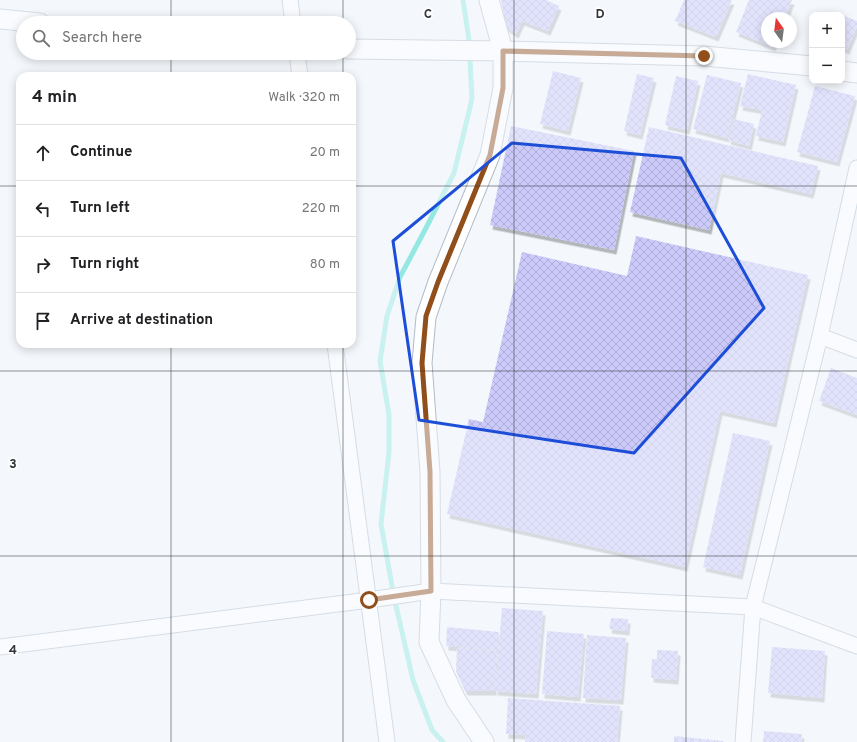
<!DOCTYPE html>
<html lang="en">
<head>
<meta charset="utf-8">
<style>
  body { margin:0; font-family:Overpass,sans-serif; background:#f6f6f6; color:#202124 }
  .controls { position:absolute; right:12px; top:12px; display:grid; overflow:hidden; border-radius:8px; box-shadow:0 2px 10px #0003 }
  .controls button { width:36px; height:36px; display:grid; place-items:center; padding:0; border:0; border-bottom:1px solid #e0e0e0; background:#fff; color:#202124; font:20px sans-serif }
  .compass { position:absolute; left:761px; top:12px; width:36px; height:36px; border-radius:50%; background:#fff; box-shadow:0 2px 10px #0003; rotate:346deg }
  .stop { position:absolute; width:12px; height:12px; margin:-9px; border:3px solid #904e1b; border-radius:50%; background:#fff }
  .stop.end { background:#904e1b; border-color:#fff; box-shadow:0 1px 4px #0008 }
  .list { margin:0; padding:0; list-style:none }
  h2 { display:flex; justify-content:space-between; align-items:center; height:52px; margin:0; padding:0 16px; font-size:17px }
  h2 small { font-size:13px; font-weight:400; color:#757577 }
  .list li { display:grid; grid-template-columns:26px 1fr auto; gap:12px; align-items:center; box-sizing:border-box; height:56px; padding:0 16px; border-top:1px solid #e0e0e0 }
  .list b { display:block; font-size:15px; white-space:nowrap }
  .list em { font-size:13px; font-style:normal; color:#757577 }
  .icon { flex:none; width:22px; height:22px; fill:none; stroke:currentColor; stroke-width:2; stroke-linecap:round; stroke-linejoin:round }
  .map { position:relative; flex:none; width:857px; height:742px; overflow:hidden }
  .search { position:absolute; background:#fff; box-shadow:0 2px 10px #0003; left:16px; top:16px; width:340px; height:44px; display:flex; align-items:center; gap:10px; box-sizing:border-box; padding:0 14px; border-radius:22px; color:#757577; font-size:15px }
  .panel { position:absolute; background:#fff; box-shadow:0 2px 10px #0003; left:16px; top:72px; width:340px; height:276px; border-radius:12px }
  .map>svg:first-child { display:block }
  .lines { fill:none; stroke-linecap:round; stroke-linejoin:round }
  .stream { stroke:#94e8e1; stroke-width:5 }
  .building { fill:url(#building-cross-hatch); filter:url(#shadow) }
  .minor-casing { stroke:#b2bcc8; stroke-width:17 }
  .tertiary-casing { stroke:#b2bcc8; stroke-width:21 }
  .minor { stroke:#fff; stroke-width:15 }
  .tertiary { stroke:#fff; stroke-width:19 }
  .route { stroke:#904e1b; stroke-width:5 }
  .marked { fill:none; stroke:#1d4ed8; stroke-width:3; stroke-linejoin:round }
  .grid { fill:none; stroke:#34383c; stroke-width:1; stroke-opacity:0.55 }
  .grid-label { font-size:13px; text-anchor:middle; font-weight:bold; fill:#34383c; stroke:#fff; stroke-width:3.5; stroke-linejoin:round; paint-order:stroke }
</style>
</head>
<body>
<div class="map">
<svg width="857" height="742" viewBox="0 0 857 742">
  <defs>
    <pattern id="building-cross-hatch" width="8" height="8" patternUnits="userSpaceOnUse"><rect width="8" height="8" fill="#cbcafa"/><path d="M0 0l8 8M0 8l8-8" fill="none" stroke="#afaed7"/></pattern>
    <filter id="shadow"><feDropShadow dx="2.5" dy="4.5" stdDeviation="0" flood-color="#0004"/></filter>
  </defs>
  <rect width="100%" height="100%" fill="#f4f8fd"/>
  <g class="lines">
    <path class="stream" d="M443 742 432 730 413 680 394 597 381 524 389 452V415L380 361 387 316 400 277 426 228 454 173 472 99 469 40 463 0"/>
  </g>
  <path class="building" d="M501 0H546L559 6 548 31 522 21 516 34 506 27Z
    M684 0H732L716 37 675 21Z
    M749 0H792L785 18H767V42H775L773 47 736 32Z
    M842 15 857 21V26L847 50 842 48Z
    M553 71 581 78 568 131 540 124Z
    M637 74 654 78 640 135 624 131Z
    M748 74 796 85 783 142 756 136 762 110 740 106Z
    M707 75 741 83 727 138 693 129Z
    M676 76 698 81 687 130 665 125Z
    M815 86 855 96 837 162 797 152Z
    M734 119 754 124 749 146 728 140Z
    M511 126 634 151 614 250 490 225Z
    M649 127 818 166 811 194 721 173 709 230 630 212Z
    M636 236 808 275 774 423 720 411 685 567 447 514 469 419 483 422 522 252 627 276Z
    M831 368 857 378V415L819 401Z
    M733 433 770 441 740 575 703 567Z
    M502 608 543 611 536 694 495 691Z
    M611 618 628 619 627 631 609 629Z
    M447 627 499 632 497 650 446 646Z
    M547 631 584 634 578 697 542 694Z
    M587 635 626 638 621 700 583 698Z
    M772 647 825 651 822 698 768 693Z
    M457 648 497 651 494 691H465L456 671Z
    M657 650 678 651 676 680 651 678 652 659H657Z
    M508 698 620 706 617 742H525L526 735 506 734Z
    M764 731 802 734 801 742H763Z
    M674 736 723 741V742H674Z"/>
  <g class="lines">
    <defs>
      <path id="minor" d="M290 0 293 23
        M297 53 300 76
        M820 336 857 350
        M335 344 387 742
        M0 647 369 600 431 591 753 607 857 646
        M743 742 753 607 820 336 857 168"/>
      <path id="tertiary" d="M0 19 40 23
        M349 49 503 51 704 56 812 66
        M842 71 857 73
        M484 742 456 700 429 642 431 591 430 472 422 363 426 317 438 282 490 155 503 88V51L489 0"/>
    </defs>
    <use href="#minor" class="minor-casing"/>
    <use href="#tertiary" class="tertiary-casing"/>
    <use href="#minor" class="minor"/>
    <use href="#tertiary" class="tertiary"/>
  </g>
  <g class="lines">
    <path class="route" d="M369 600 431 591 430 472 422 363 426 316 438 282 490 155 503 88V51L704 56"/>
  </g>
  <path d="M0 0H857V742H0ZM512 143 681 158 764 308 634 453 419 420 393 241Z" fill="#f4f8fd" fill-opacity=".55" fill-rule="evenodd"/>
  <path class="marked" d="M512 143 681 158 764 308 634 453 419 420 393 241Z"/>
  <path class="grid" d="M171 0V23M343 0V23M514 0V742M686 0V742M171 53V76M343 53V76M0 186H20M352 186H857M171 344V742M343 344V742M0 371H857M0 556H857"/>
  <g class="grid-label">
    <text x="428" y="18">C</text>
    <text x="600" y="18">D</text>
    <text x="13" y="468">3</text>
    <text x="13" y="654">4</text>
  </g>
</svg>
<div class="controls">
<button>+</button>
<button>−</button>
</div>
<svg class="compass" viewBox="-18 -18 36 36"><path d="M0-13l5 13h-10z" fill="#e53935"/><path d="M0 13l5-13h-10z" fill="#757577"/></svg>
<div class="stop" style="left:369px;top:600px"></div>
<div class="stop end" style="left:704px;top:56px"></div>
<div class="search"><svg class="icon" aria-label="search" viewBox="0 0 24 24"><circle cx="10" cy="10" r="6"/><path d="M15 15l6 6"/></svg>Search here</div>
<section class="panel">
<h2>4 min<small>Walk · 320 m</small></h2>
<ul class="list">
<li><svg class="icon" aria-label="ahead" viewBox="0 0 24 24"><path d="M12 20V5M6 11l6-6 6 6"/></svg><div><b>Continue</b></div><em>20 m</em></li>
<li><svg class="icon" aria-label="left" viewBox="0 0 24 24"><path d="M17 20v-9H6M10 6l-5 5 5 5"/></svg><div><b>Turn left</b></div><em>220 m</em></li>
<li><svg class="icon" aria-label="right" viewBox="0 0 24 24"><path d="M7 20v-9h11M14 6l5 5-5 5"/></svg><div><b>Turn right</b></div><em>80 m</em></li>
<li><svg class="icon" aria-label="arrive" viewBox="0 0 24 24"><path d="M6 21V4h12l-3 4 3 4H6"/></svg><div><b>Arrive at destination</b></div></li>
</ul>
</section>
</div>
</body>
</html>
